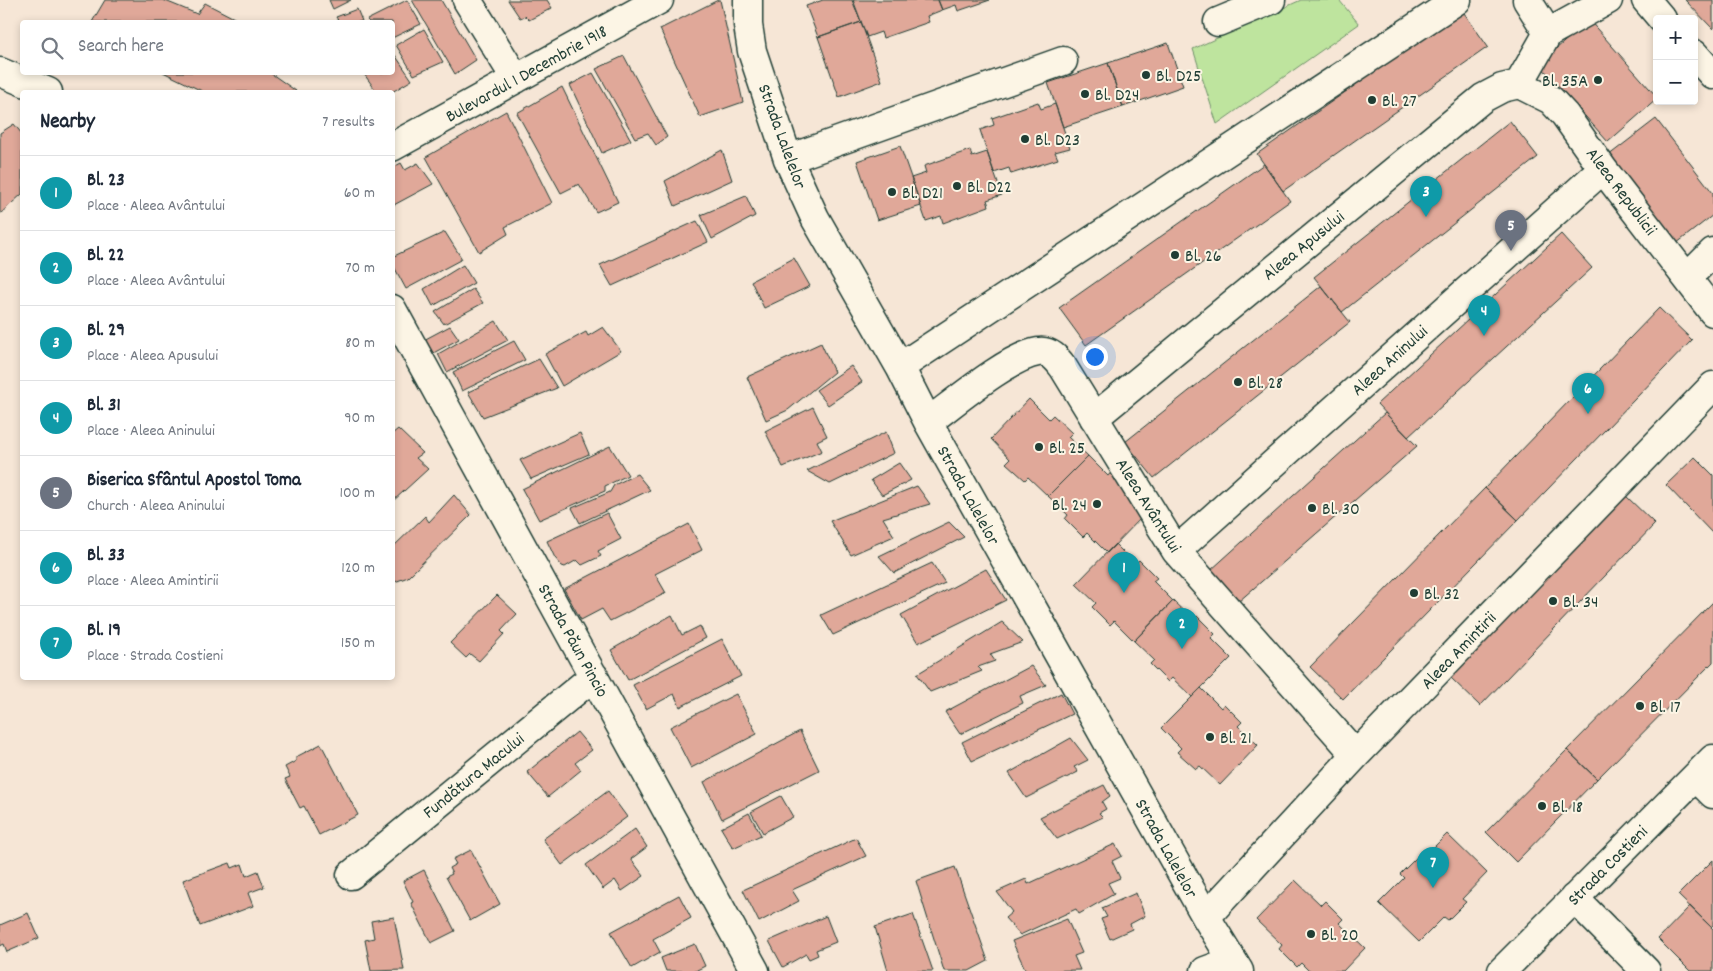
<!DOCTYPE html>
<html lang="en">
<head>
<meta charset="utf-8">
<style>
  body { margin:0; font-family:Dekko,sans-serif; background:#f6f6f7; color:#1f2937 }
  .controls { position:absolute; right:15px; top:15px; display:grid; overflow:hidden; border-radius:5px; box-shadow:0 2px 8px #0003 }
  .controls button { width:45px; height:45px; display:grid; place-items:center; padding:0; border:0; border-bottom:1px solid #e0e1e3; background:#fff; color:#1f2937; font:25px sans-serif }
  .you { position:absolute; left:1094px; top:356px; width:18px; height:18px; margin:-12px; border:4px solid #fff; border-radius:50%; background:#1a73e8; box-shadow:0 0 0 8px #1a73e833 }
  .badge { display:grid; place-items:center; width:32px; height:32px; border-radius:50%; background:#1a73e8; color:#fff; font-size:16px; font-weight:700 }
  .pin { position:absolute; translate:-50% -41px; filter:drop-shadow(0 1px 2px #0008) }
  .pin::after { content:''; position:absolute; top:26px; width:18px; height:15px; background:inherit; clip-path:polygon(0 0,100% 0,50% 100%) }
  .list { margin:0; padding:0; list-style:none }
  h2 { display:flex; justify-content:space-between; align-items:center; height:65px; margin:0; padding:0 20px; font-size:21px }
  h2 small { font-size:16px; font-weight:400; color:#747a83 }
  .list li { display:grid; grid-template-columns:32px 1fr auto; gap:15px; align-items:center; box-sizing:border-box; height:75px; padding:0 20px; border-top:1px solid #e0e1e3 }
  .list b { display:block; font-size:19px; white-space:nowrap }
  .list p { margin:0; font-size:16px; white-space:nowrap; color:#747a83 }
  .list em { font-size:16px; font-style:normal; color:#747a83 }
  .icon { flex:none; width:28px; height:28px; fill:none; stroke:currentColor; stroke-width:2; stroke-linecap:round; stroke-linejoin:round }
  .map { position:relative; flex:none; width:1713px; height:971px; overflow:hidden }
  .search { position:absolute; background:#fff; box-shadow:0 2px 8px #0003; left:20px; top:20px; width:375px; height:55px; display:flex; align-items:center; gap:12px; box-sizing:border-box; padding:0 18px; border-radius:5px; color:#747a83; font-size:19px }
  .panel { position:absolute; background:#fff; box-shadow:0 2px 8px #0003; left:20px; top:90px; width:375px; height:590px; border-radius:5px }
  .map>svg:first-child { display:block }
  .green { fill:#bee49e; stroke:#6e9069 }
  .building { fill:#e0a899; stroke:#1f3d34 }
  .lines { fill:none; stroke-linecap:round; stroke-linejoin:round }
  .minor-casing { stroke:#1f3d34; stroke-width:31 }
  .minor { stroke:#fcf5e5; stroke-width:28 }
  .poi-dot { fill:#1f3d34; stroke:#fcf5e5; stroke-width:2 }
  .labels { text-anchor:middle; stroke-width:4; stroke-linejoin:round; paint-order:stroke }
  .street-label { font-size:18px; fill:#1f3d34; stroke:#fcf5e5 }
  .poi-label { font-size:18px; fill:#1f3d34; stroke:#fcf5e5; text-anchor:start }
</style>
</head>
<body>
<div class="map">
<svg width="1713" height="971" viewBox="0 0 1713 971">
  <rect width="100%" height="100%" fill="#f6e6d6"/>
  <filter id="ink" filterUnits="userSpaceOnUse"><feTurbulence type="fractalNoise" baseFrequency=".02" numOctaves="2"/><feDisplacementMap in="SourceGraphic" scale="10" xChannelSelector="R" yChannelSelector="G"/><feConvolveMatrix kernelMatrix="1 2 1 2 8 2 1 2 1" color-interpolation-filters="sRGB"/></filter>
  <g filter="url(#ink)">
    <path class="green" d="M1301 0H1339L1359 24 1217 124 1193 49Z"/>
    <path class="building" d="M105 0H163L197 14 205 3 238 20 236 22H92Z
      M329 0H351L333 9Z
      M407 0 421 24 392 38V22H369L367 20Z
      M412 0H441L476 60 455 74Z
      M508 0H547L552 8 529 20 525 16 520 18Z
      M718 0H720L743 102 700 117 660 29Z
      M823 0H852L861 22 818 37 806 6Z
      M853 0H938L942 10 927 16 929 22 883 38 881 32 867 37Z
      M938 0H990L958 11 956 5 942 10Z
      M1685 0H1713V29Z
      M357 9 362 21 358 22H339L336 17Z
      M1462 10 1488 47 1283 191 1257 154Z
      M1589 20 1657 97V99L1608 142 1539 64Z
      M861 22 882 81 839 97 818 37Z
      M424 29 443 62 414 75 396 45Z
      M1168 43 1183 86 1123 107 1108 63Z
      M395 55 412 80 392 92H377L364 74 392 72V57Z
      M624 56 667 137 656 145 648 133 635 138 596 69Z
      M1108 63 1123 107 1063 127 1048 83Z
      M163 72H269L296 91 295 92H204Z
      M593 73 631 140 602 153 570 85Z
      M562 87 618 202 596 212 579 184 561 193 517 113Z
      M1038 102 1041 109 1055 104 1070 148 1055 152 1058 159 1011 174 1009 168 994 173 980 130 994 125 992 118Z
      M506 111 552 203 505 227 508 234 479 252 426 157Z
      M1656 119 1713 193V215L1672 247 1604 159Z
      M1510 121 1538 157 1342 312 1314 277Z
      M14 124 22 134V194L0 214V133Z
      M900 146 921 206 877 220 857 161Z
      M722 150 732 180 675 206 665 181Z
      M970 150 972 157 987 152 1002 195 987 200 989 206 943 223 941 216 926 221 911 178 926 173 924 166Z
      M401 163 405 170 418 163 433 184 392 206V168Z
      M1264 164 1290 201 1086 345 1059 308Z
      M746 196 755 216 712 239 701 215Z
      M697 221 708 242 612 286 600 265Z
      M445 232 462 259 406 289 392 263V257Z
      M1561 234 1592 268 1408 437 1377 404Z
      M794 258 810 286 764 308 751 281Z
      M463 265 474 283 433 306 424 289Z
      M1321 286 1350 322 1154 478 1125 442Z
      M473 289 483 303 444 324 435 312Z
      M1659 308 1692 340 1518 520 1485 488Z
      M496 321 508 340 447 372 438 354Z
      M450 326 459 339 428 356 420 342Z
      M603 327 621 351 562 386 545 354 586 332 588 336Z
      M514 341 525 360 462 391 453 372Z
      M821 343 834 372 788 410 766 420 747 377Z
      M539 359 557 388 483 417 468 392Z
      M851 366 862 382 828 405 816 390Z
      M1029 399 1049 419 1053 415 1072 433 1068 437 1088 456 1048 496 1028 477 1025 480 1006 463 1010 459 991 439Z
      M813 407 827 436 817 441 822 451 783 467 765 431Z
      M1385 413 1417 446 1238 602 1211 570Z
      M398 429 423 453 416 458 428 469 392 502V434Z
      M886 432 894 453 830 484 807 471Z
      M580 433 589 454 531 479 520 460Z
      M610 446 628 475 605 486V491L539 520 522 489Z
      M1088 456 1108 476 1112 471 1146 513 1107 553 1087 533 1083 537 1065 519 1068 515 1048 496Z
      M1695 457 1713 475V534L1666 485Z
      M899 463 911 480 882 495 871 480Z
      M637 474 650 490 580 523 572 508 610 492 614 485Z
      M917 486 930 504 883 518 894 536 851 555 830 521Z
      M1485 488 1518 520 1343 699 1310 667Z
      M454 495 471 515 408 577 392 583V548L425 516 429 522Z
      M1625 495 1655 524 1480 706 1450 677Z
      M607 513 621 539 598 551 601 556 582 565 577 560 565 567 562 566 555 558 547 541Z
      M949 522 964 537 894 573 879 556Z
      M689 524 702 550 655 574 666 593 610 621 602 609 581 620 564 589Z
      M1115 544 1135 564 1139 560 1157 578 1153 581 1173 601 1134 641 1114 621 1110 625 1092 607 1096 603 1076 584Z
      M932 563 945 583 833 635 821 615Z
      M986 569 1006 600 918 643 901 615Z
      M497 595 517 614 501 631 504 634 479 661 470 654 466 658 450 643Z
      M1173 601 1193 620 1197 616 1215 634 1211 638 1231 658 1192 697 1172 678 1168 682 1150 664 1154 660 1134 641Z
      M1713 602V662L1597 779 1567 750Z
      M672 615 682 635 700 626 706 638 628 680 611 650Z
      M1002 622 1023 642 990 654 995 661 978 667 982 671 930 692 917 674Z
      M722 639 741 676 680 707 674 694 646 709 633 685Z
      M1031 666 1046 685 1020 696 1023 703 960 734 945 712Z
      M1201 688 1221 708 1224 704 1242 722 1238 726 1258 745 1220 785 1200 766 1196 769 1177 752 1181 748 1161 728Z
      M1061 693 1072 714 972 761 962 742Z
      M736 694 757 734 691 768 670 727Z
      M800 731 819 770 722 819 704 782Z
      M577 732 592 750 575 763 581 770 548 797 527 772Z
      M1071 738 1088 760 1074 767 1078 772 1026 798 1009 773Z
      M321 744 358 815 319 835 304 806 300 808 285 779 290 777 285 767 296 761V757Z
      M1567 750 1597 779 1516 862 1486 832Z
      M1104 785 1110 796 1102 802 1106 809 1099 813 1103 817 1057 839 1040 817Z
      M608 791 627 817 562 865 543 839Z
      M781 796 793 817 763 833 751 812Z
      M749 813 761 835 733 848 721 828Z
      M635 829 647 847 631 859 644 876 622 891 615 880 603 889 586 865Z
      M1447 834 1487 873 1462 899 1466 902 1448 920 1444 917 1419 942 1379 903 1404 878 1400 874 1418 856 1422 859Z
      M856 838 866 856 792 890 799 901 759 922 743 890Z
      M1115 844 1122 856 1112 861 1120 878 1108 883 1114 894 1079 914 1076 909 1020 935 1005 918 1012 912 997 892 1026 879 1028 884Z
      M471 850 500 904 470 921 446 877 452 874 449 868 456 864 453 859Z
      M1713 860V925L1711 927 1678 895Z
      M230 863 232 868 242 864 246 876 258 871 264 887 248 893 253 906 200 926 183 880Z
      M955 867 988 961 969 971H944L916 881Z
      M424 870 455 931 431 943 411 903 413 902 403 881Z
      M1295 880 1321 905 1325 901 1343 919 1339 923 1365 948 1343 971H1309L1301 963 1297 967 1279 949 1282 945 1256 920Z
      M1136 893 1145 916 1130 924 1132 929 1110 939 1101 919 1107 917 1102 908Z
      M679 895 691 918 653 939 660 952 632 968 611 932Z
      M1690 906 1713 929V971H1690L1658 939Z
      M28 913 39 938 7 952 4 944 0 946V925Z
      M913 914 933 971H888L875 927Z
      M826 916 836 942 816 950 818 955 809 959 806 954 783 967 769 941Z
      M394 917 404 970 371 971 365 940 374 938 371 921Z
      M1067 919 1082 953 1074 956 1080 970 1026 971 1012 941Z
      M695 944 705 966 697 970V971H666L661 958Z"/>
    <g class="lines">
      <defs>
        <path id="minor" d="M467 0 516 79
          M748 0V25L752 51 788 159 815 218 900 367 928 422 1206 917 1239 971
          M1646 0 1662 19
          M1218 22 1271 0
          M1548 33 1608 0
          M1694 54 1713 75
          M0 72 48 92
          M1519 84 1551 100 1565 115 1603 169 1713 312
          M1519 84 1548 33 1527 0
          M392 147 659 0
          M788 159 1063 61
          M1688 277 1713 252
          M392 309 755 971
          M900 367 1457 0
          M1094 418 1483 98 1502 88 1519 84
          M928 422C954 403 1008 357 1038 352 1050 350 1057 359 1063 367L1176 551 1356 755
          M1176 551 1603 169
          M1696 777 1713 794
          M351 875 594 676
          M1574 898 1646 971
          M1206 917 1356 755 1713 386
          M1205 971 1232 961
          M1502 971 1713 759"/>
      </defs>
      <use href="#minor" class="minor-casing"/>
      <use href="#minor" class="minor"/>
    </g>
  </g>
  <g class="poi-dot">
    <circle cx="1146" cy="75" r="5"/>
    <circle cx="1598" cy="80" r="5"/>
    <circle cx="1085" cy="94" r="5"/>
    <circle cx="1372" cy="100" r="5"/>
    <circle cx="1025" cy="139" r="5"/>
    <circle cx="957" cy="186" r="5"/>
    <circle cx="892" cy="192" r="5"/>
    <circle cx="1175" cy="255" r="5"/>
    <circle cx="1238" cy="382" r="5"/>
    <circle cx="1039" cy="447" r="5"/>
    <circle cx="1097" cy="504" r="5"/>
    <circle cx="1312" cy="508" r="5"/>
    <circle cx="1414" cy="593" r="5"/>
    <circle cx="1553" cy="601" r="5"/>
    <circle cx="1640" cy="706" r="5"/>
    <circle cx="1210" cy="737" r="5"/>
    <circle cx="1542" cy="806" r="5"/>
    <circle cx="1311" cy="934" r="5"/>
  </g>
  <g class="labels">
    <g class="street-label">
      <text transform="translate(526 73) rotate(-29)" y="6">Bulevardul 1 Decembrie 1918</text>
      <text transform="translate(783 136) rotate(70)" y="6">Strada Lalelelor</text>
      <text transform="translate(1622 191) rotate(53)" y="6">Aleea Republicii</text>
      <text transform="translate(1303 245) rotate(-39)" y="6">Aleea Apusului</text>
      <text transform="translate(1389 360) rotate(-42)" y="6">Aleea Aninului</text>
      <text transform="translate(969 495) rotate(61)" y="6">Strada Lalelelor</text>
      <text transform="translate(1149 505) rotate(58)" y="6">Aleea Avântului</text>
      <text transform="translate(574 640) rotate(61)" y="6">Strada Păun Pincio</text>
      <text transform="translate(1458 650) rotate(-46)" y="6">Aleea Amintirii</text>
      <text transform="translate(473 775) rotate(-39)" y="6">Fundătura Macului</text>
      <text transform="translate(1167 848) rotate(61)" y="6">Strada Lalelelor</text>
      <text transform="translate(1607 865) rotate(-45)" y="6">Strada Costieni</text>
    </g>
    <g class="poi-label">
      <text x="1156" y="81">Bl. D25</text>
      <text x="1588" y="86" text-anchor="end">Bl. 35A</text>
      <text x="1095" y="100">Bl. D24</text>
      <text x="1382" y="106">Bl. 27</text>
      <text x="1035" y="145">Bl. D23</text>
      <text x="967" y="192">Bl. D22</text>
      <text x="902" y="198">Bl. D21</text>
      <text x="1185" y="261">Bl. 26</text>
      <text x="1248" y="388">Bl. 28</text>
      <text x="1049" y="453">Bl. 25</text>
      <text x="1087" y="510" text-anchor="end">Bl. 24</text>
      <text x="1322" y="514">Bl. 30</text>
      <text x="1424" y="599">Bl. 32</text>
      <text x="1563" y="607">Bl. 34</text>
      <text x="1650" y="712">Bl. 17</text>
      <text x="1220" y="743">Bl. 21</text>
      <text x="1552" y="812">Bl. 18</text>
      <text x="1321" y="940">Bl. 20</text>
    </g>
  </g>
</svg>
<div class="controls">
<button>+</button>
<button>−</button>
</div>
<div class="you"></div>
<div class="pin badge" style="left:1124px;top:593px;background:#0f9aa8">1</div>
<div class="pin badge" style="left:1182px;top:649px;background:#0f9aa8">2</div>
<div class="pin badge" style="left:1426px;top:217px;background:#0f9aa8">3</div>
<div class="pin badge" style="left:1484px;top:336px;background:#0f9aa8">4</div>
<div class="pin badge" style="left:1511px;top:251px;background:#6b7280">5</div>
<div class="pin badge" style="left:1588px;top:414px;background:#0f9aa8">6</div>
<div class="pin badge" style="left:1433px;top:888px;background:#0f9aa8">7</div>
<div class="search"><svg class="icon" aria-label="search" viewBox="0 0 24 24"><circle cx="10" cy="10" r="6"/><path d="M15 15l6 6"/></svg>Search here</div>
<section class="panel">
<h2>Nearby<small>7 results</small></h2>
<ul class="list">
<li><span class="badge" style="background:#0f9aa8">1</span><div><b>Bl. 23</b><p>Place · Aleea Avântului</p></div><em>60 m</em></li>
<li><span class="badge" style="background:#0f9aa8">2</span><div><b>Bl. 22</b><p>Place · Aleea Avântului</p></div><em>70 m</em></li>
<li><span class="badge" style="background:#0f9aa8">3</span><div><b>Bl. 29</b><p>Place · Aleea Apusului</p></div><em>80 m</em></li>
<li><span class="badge" style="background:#0f9aa8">4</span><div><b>Bl. 31</b><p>Place · Aleea Aninului</p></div><em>90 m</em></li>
<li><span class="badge" style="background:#6b7280">5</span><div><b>Biserica Sfântul Apostol Toma</b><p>Church · Aleea Aninului</p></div><em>100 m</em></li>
<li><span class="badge" style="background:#0f9aa8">6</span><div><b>Bl. 33</b><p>Place · Aleea Amintirii</p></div><em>120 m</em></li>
<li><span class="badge" style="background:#0f9aa8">7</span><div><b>Bl. 19</b><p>Place · Strada Costieni</p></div><em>150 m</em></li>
</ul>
</section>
</div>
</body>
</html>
